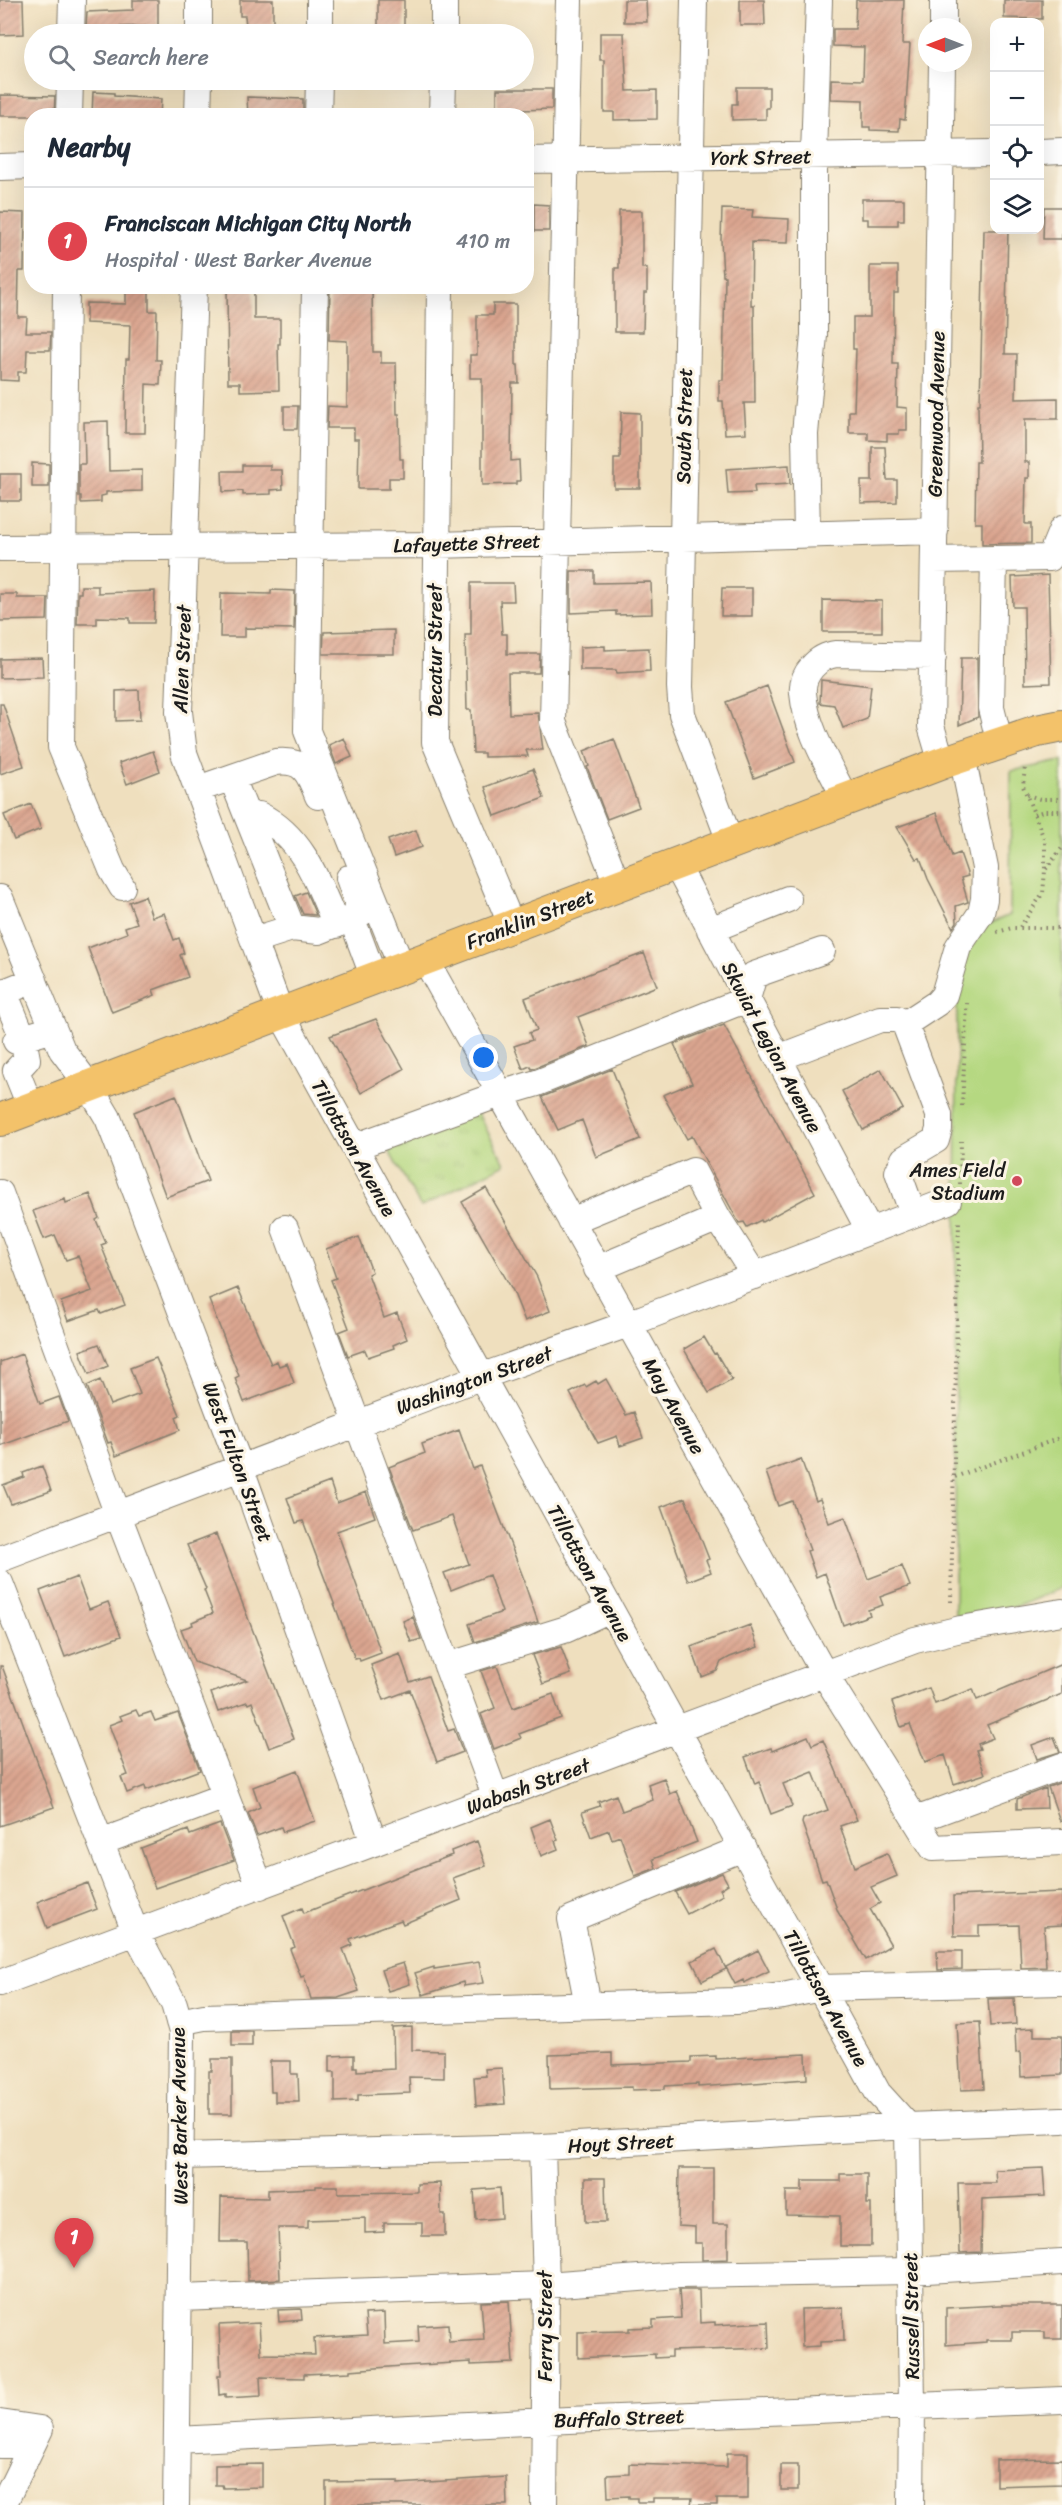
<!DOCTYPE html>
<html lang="en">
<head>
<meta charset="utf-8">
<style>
  body { margin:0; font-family:Sriracha,sans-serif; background:#f2f2f3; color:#1f2937 }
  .controls { position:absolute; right:18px; top:18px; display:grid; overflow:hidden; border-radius:12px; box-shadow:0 6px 24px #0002 }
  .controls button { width:54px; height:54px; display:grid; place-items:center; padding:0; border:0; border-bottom:2px solid #e0e1e3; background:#fff; color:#1f2937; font:30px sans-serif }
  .compass { position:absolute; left:918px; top:18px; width:54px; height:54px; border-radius:50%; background:#fff; box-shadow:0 6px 24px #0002; rotate:270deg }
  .you { position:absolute; left:484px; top:1058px; width:21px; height:21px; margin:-15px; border:4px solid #fff; border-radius:50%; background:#1a73e8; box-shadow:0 0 0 9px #1a73e833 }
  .badge { display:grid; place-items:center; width:39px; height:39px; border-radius:50%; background:#db2777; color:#fff; font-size:20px; font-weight:700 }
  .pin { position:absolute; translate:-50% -50px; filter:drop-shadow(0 2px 3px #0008) }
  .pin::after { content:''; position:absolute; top:32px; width:21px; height:18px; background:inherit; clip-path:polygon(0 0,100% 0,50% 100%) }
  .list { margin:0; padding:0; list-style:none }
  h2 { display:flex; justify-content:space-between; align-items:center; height:78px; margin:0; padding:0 24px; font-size:26px }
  h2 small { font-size:20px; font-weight:400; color:#747a83 }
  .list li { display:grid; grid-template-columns:39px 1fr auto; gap:18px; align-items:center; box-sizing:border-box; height:108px; padding:0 24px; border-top:2px solid #e0e1e3 }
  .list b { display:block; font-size:22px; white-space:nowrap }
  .list p { margin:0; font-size:20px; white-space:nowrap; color:#747a83 }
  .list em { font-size:20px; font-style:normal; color:#747a83 }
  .icon { flex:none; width:33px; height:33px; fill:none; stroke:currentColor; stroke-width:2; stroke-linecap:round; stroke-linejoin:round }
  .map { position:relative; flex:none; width:1062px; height:2505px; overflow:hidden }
  .search { position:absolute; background:#fff; box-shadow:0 6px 24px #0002; left:24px; top:24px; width:510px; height:66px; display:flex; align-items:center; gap:15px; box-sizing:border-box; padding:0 21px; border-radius:33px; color:#747a83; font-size:22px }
  .panel { position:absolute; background:#fff; box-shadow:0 6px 24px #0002; left:24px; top:108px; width:510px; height:186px; border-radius:24px }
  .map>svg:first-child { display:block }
  .grass { fill:url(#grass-tufts); stroke:#687a4e; stroke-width:1.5 }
  .green { fill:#b5d881; stroke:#687a4e; stroke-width:1.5 }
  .building { fill:url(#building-hatch) }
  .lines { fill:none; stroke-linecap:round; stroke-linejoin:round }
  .minor-casing { stroke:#867e6d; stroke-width:28 }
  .major-casing { stroke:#867e6d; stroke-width:34 }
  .path { stroke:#867e6d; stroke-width:4; stroke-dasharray:1.5 4.5; stroke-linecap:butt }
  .minor { stroke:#fff; stroke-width:26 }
  .major { stroke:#f3c26a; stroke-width:32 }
  .poi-dot { fill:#d1495b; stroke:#fcf5e5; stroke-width:2 }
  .labels { text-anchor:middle; stroke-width:6; stroke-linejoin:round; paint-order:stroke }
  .street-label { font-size:20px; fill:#1c1c1c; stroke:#fcf5e5 }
  .poi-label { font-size:20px; fill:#1c1c1c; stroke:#fcf5e5; text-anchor:end }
</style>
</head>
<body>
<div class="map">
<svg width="1062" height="2505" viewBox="0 0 1062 2505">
  <defs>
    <pattern id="grass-tufts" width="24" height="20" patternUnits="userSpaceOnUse" patternTransform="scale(1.5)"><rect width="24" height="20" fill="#b5d881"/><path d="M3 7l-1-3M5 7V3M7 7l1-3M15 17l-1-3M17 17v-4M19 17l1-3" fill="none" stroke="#9bb96f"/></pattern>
    <pattern id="building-hatch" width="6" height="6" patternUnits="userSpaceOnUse" patternTransform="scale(1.5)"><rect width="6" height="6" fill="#dba690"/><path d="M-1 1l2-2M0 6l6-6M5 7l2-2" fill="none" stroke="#bb8e7c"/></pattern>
  </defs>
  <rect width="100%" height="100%" fill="#fcf5e5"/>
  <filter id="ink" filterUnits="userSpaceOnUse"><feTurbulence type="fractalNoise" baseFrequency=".0167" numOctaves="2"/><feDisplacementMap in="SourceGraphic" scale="12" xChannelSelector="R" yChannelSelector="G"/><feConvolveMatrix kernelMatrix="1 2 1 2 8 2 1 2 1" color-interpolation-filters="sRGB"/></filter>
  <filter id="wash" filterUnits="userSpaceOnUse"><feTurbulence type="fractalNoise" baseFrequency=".008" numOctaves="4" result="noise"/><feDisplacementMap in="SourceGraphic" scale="24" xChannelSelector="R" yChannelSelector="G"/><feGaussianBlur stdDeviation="1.35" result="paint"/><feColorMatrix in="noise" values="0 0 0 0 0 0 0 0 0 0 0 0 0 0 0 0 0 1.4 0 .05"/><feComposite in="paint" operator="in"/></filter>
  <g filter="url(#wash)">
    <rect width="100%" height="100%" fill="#efdfbe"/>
    <path class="grass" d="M477 1112 505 1164 421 1207 387 1148Z"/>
    <path class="green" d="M1062 761V1588L1018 1606 955 1617 957 984C964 938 967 932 1010 915L1011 771Z"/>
    <g id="blocks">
      <path class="building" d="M0 0H23L24 34 0 35Z
        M133 0H158V26L110 27V33L90 34V27H86L87 12 133 10Z
        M240 0H273V25L246 26 245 16H240Z
        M378 0H404V29H378Z
        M624 0H646L647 22H624Z
        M740 0H764L765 25H740Z
        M856 0H904L902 44H910L905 120 900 119 899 131 870 130V127H863V100L831 99V79L863 80 864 47 833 46V29H855Z
        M1004 0H1042V19L1004 18Z
        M600 33H624L627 91 657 90V119L614 120V112H604V60H600Z
        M737 87H769V108H766V119L732 120V104H737Z
        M497 89H552V109L520 110V116H497Z
        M93 92 114 93V96L161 99 160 116H92Z
        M0 95 55 96 54 116H0Z
        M247 97 303 99V116H248Z
        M862 199H904V220H898V225H868V219H862Z
        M534 204 549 205V231H534Z
        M1044 207H1062V239H1043Z
        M722 209 753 210 752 217 789 219 788 243 752 242 751 305H754L755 403H744L746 433 725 434 723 401H719V380H723L725 276H723L721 240Z
        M619 211H642V268H647V293H644L643 332H615V268H619Z
        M0 212 25 213 24 271H19L18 317H27L26 332H51L50 350H27L26 372H18V381L0 380Z
        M984 230H1008L1005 354H1017L1016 399 1058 398V419H1025V462H1029V478H1026L1025 524H1031V543L982 544V523H975L976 462H979L978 404H980Z
        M870 266H898V293H894L893 364H898L897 407 907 408V430H899V434H887V441L868 440V433H849V411H854L856 349H853V317H870Z
        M126 286H149V311H157L156 360H161L160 385 146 384 145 433H125L126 359H129L130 325 86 323V303L126 304Z
        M227 286H254V319H280V344H278L279 390 240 391V383H228Z
        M330 286H372L373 352H381V363H396L397 414H399L400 459H403V478H389V489H358L359 439H354V428H327L328 406 347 407V341L329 340Z
        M493 304H516V365H518L519 383H512L511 461 519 460 520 481H516V484L482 485V378H470V355H477V315H493Z
        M284 406H298L297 429H284Z
        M621 412 640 413V488H614V459H620Z
        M108 421 109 471 142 470V491L106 492V495L101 496V502L81 503V496H79V464H85L84 422Z
        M872 447H885L887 480H897V502L861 503V481H872Z
        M32 463 49 464V487H32Z
        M242 465H270V470H282L283 489 271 490V494L243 495V491L223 492 222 471H242Z
        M789 465 790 484 754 486 755 493 728 494 726 469Z
        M0 474H21V501H0Z
        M571 571H594V583L651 582 652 614 616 615V611L571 613Z
        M1048 575 1051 683 1025 684 1024 607H1013L1012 577Z
        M471 583H513L514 601H500L502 634H507V654H540L539 673H508L509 714 538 713 543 750H526L528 756 484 757V753H473L471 710H467L465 635H471Z
        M81 586H98V593L155 591 154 623H130V618L97 617V624H77L78 593H81Z
        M722 588H752V616H721Z
        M271 590 295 591 294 629 245 628V637H220L221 593 271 594Z
        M0 594H17V598H48L47 620 0 621Z
        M823 600 882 601V632H823Z
        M394 630V654H323L324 632Z
        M605 646V650L649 648 650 671 617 673 616 670H580V647Z
        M42 658 43 677 0 678V659Z
        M961 658H977L978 717 959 725Z
        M821 680 871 686 867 719 843 728 834 705 820 703Z
        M767 686 795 762 754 778 726 702Z
        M139 690 140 720 116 721V691Z
        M0 704H3L24 766 0 774Z
        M344 738 352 757 336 764 329 745Z
        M614 739 639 807 607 819 587 767 589 766 584 751Z
        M153 751 160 771 127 784 119 763Z
        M533 769 544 798 495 816 485 787Z
        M31 804 41 829 14 840 4 815Z
        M937 813 952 856 960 853 968 876 961 878 968 902 956 906 957 922 953 928 928 879 920 858 916 859 897 827Z
        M416 830 422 847 394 857 388 840Z
        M306 892 316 915H315L303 914 295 896Z
        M145 896 152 917 164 913 174 940 179 938 184 953 180 955 188 977 153 990 155 995 112 1012 88 948 127 933 125 927 137 923 129 902Z
        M644 953 657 986 578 1017 589 1046 532 1069 530 1066 523 1069 514 1046 532 1040 529 1033 537 1030 525 998Z
        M376 1019 404 1069 361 1093 330 1036Z
        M724 1025 815 1193 762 1222 761 1220 747 1227 744 1222 739 1223 692 1136 687 1139 663 1095 692 1083 674 1044Z
        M612 1069 640 1139 596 1157 582 1120 558 1130 542 1097Z
        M881 1069 903 1109 863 1130 842 1091Z
        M176 1095 208 1181 166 1197 134 1112Z
        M486 1188 537 1277 550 1311 525 1321 513 1291 462 1202Z
        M90 1194 99 1218 96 1220 106 1243 101 1245 125 1305 101 1314 99 1310 68 1321 61 1302 92 1291 78 1256 66 1260 55 1235 44 1239 33 1211 65 1199 66 1203Z
        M359 1237 372 1272 368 1274 384 1318 397 1313 407 1339 393 1345 394 1348 368 1357 365 1350 348 1356 339 1332 349 1328 331 1280 336 1278 326 1249Z
        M238 1288 271 1364 277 1361 279 1366 287 1363 294 1383 244 1402 235 1378 239 1376 209 1300Z
        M704 1337 714 1354 716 1353 732 1380 709 1393 684 1349Z
        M99 1344 108 1366 89 1374 80 1351Z
        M22 1354 40 1404 59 1397 68 1421 0 1446V1362Z
        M156 1358 180 1415 176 1417 180 1430 116 1456 111 1442 108 1443 87 1386 100 1380 110 1405 140 1394 130 1368Z
        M606 1379 626 1415 634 1412 643 1438 620 1446 617 1436 598 1443 570 1393 585 1385 586 1387 596 1381 598 1384Z
        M459 1430 473 1469 480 1466 525 1582H524L538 1622 475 1642 469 1624 502 1612 489 1575 451 1590 444 1573 469 1564 452 1516 413 1530 389 1467 425 1453 422 1444Z
        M801 1459 816 1501 820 1499 829 1523 845 1517 868 1579 902 1566 910 1586 880 1597 883 1605 868 1610 870 1615 843 1625 825 1573 816 1577 807 1551 810 1550 792 1501 778 1506 766 1472Z
        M42 1466 51 1491 11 1504 3 1485 24 1477 23 1473Z
        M330 1482 337 1503 366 1492 375 1517 337 1531 381 1653 360 1661 359 1658 355 1659 303 1521 296 1523 287 1498Z
        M685 1498 709 1559 706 1560 711 1572 688 1581 661 1507Z
        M216 1534 293 1736 294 1739 269 1748 252 1702 248 1704 247 1702 218 1712 211 1693 247 1680 194 1662 181 1629 193 1625 192 1622 213 1613 204 1590 206 1589 187 1545Z
        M77 1577 89 1609 108 1602 121 1636 65 1657 40 1591Z
        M413 1617 421 1639 411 1642 403 1621Z
        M750 1625 758 1647 730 1657 721 1662 717 1671 702 1677 691 1647Z
        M561 1647 571 1674 543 1684 532 1655Z
        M400 1654 410 1682 428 1676 448 1731 454 1729 463 1752 437 1762 410 1690 384 1700 371 1665Z
        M1062 1664V1694L987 1725 993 1738 978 1744 980 1749 976 1750 985 1774 954 1784 945 1755 925 1762 910 1724 901 1727 892 1702 929 1688 935 1704 973 1689 977 1700Z
        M0 1666H2L54 1807 0 1826Z
        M497 1666 513 1708 553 1694 561 1718 519 1734 521 1738 494 1749 481 1714 495 1708 481 1671Z
        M136 1710 139 1716 151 1712 155 1721 178 1713 200 1770 146 1790 145 1786 127 1793 121 1777 128 1775 109 1725 122 1720 120 1716Z
        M808 1736 812 1745 823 1740 857 1820 840 1826 855 1867 887 1853 897 1876 871 1887 880 1903 870 1909 891 1945 866 1960 838 1912 826 1879 822 1880 802 1823 803 1819 828 1810 813 1772 783 1784 792 1806 771 1814 759 1782 755 1784 745 1757 771 1748 772 1751Z
        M1054 1737 1060 1752 1037 1759 1032 1745Z
        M297 1770 315 1821 283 1832 281 1827 257 1836 248 1813 260 1807 253 1787Z
        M664 1778 670 1794 677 1791 697 1842 653 1859 656 1868 635 1876 620 1836 612 1839 609 1830 591 1837 582 1812 600 1806 598 1802 616 1795 622 1811 653 1800 648 1784Z
        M1062 1782V1820L1060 1821 1048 1787Z
        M1046 1788 1047 1808 1017 1809V1799Z
        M550 1819 558 1840 555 1841 558 1849 541 1856 531 1827Z
        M220 1824 234 1860 155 1888 141 1848 188 1830 190 1835Z
        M477 1841 486 1866 453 1878 461 1900 403 1924 401 1920 350 1939 352 1945 343 1949 359 1991 338 1998 311 1999 304 1976 301 1977 290 1949 295 1947 283 1916 302 1908 304 1913 452 1855 451 1851Z
        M722 1873 728 1884 720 1889 723 1895 687 1914 675 1892Z
        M87 1883 97 1909 47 1928 37 1902Z
        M1062 1892V1925L1044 1926 1046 1967 1021 1968 1019 1925 979 1926V1936H954L953 1896Z
        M716 1949 726 1969 702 1981 692 1961Z
        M758 1950 769 1971 744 1983 743 1980 735 1984 726 1967Z
        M937 1951H962V1969L938 1970Z
        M479 1962 483 1983 464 1986 463 1982 423 1995 415 1973 434 1967V1969Z
        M403 1963 410 1984 388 1991 381 1970Z
        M1014 1998 1016 2024 990 2026 988 1999Z
        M980 2022 984 2089 961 2090 957 2023Z
        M412 2027V2050L444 2051V2078L409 2077 410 2093 358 2095V2101L335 2102V2072H330V2056L354 2055V2067H357V2071L394 2069 393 2028Z
        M1034 2028V2036H1062V2075L1021 2077 1020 2052 1016 2053 1015 2029Z
        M232 2031H252V2046H232Z
        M612 2053V2065L691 2062V2057L716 2056V2059L806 2054 807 2079 698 2087V2084L665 2086V2089L632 2090V2087L550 2089 549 2055Z
        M212 2059H232V2114H209V2071H212Z
        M270 2061H291V2074H298L299 2102H275V2092H271Z
        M502 2068 505 2104 476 2106 474 2077 486 2076 485 2069Z
        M679 2168H713V2224H728V2259L702 2260V2243H695V2227L678 2226Z
        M1043 2168 1045 2196 982 2199 981 2252 960 2253 958 2183H996L995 2170Z
        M840 2174H867V2204H871V2246H840V2216L786 2215V2191H802V2181H840Z
        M585 2178H605L606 2222H585Z
        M440 2183 441 2214H445V2236H422V2223H384V2232L365 2233V2218L308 2220V2228H278L280 2279 248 2281 247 2242H220L221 2197 268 2198V2190L316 2188V2186H338V2193L417 2192V2184Z
        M500 2188 502 2218 476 2220 474 2190Z
        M679 2290H699L700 2323 715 2322V2325L768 2322 769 2348 671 2351V2357L655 2358V2354L578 2358V2332L629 2331V2328L653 2327V2320L681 2318Z
        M509 2301 513 2363 471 2365V2362L402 2366 350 2370V2372L304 2374V2378L260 2377 261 2396 225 2398V2394L219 2395 218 2376H221L219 2325 259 2323 261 2354 315 2355 314 2338 367 2335 365 2314 384 2313 385 2344 419 2342 418 2326 448 2324 449 2342 484 2340 481 2302Z
        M999 2305H1062V2339H1045V2332H1012V2340H986V2342L946 2345V2308Z
        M843 2308 844 2341 820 2342V2346L802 2347 801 2309Z
        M301 2309 302 2320 279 2322 278 2310Z
        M727 2453H748V2499H717V2505H691L692 2498H653V2502H637V2498H629V2496L608 2497 607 2475 629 2474V2464L727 2467Z
        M1062 2459V2484L996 2486V2460Z
        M262 2464V2487L223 2488 222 2485H215V2465Z
        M781 2465H798V2490H781Z
        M506 2477 507 2505H326V2482L398 2481V2484Z"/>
    </g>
  </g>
  <g filter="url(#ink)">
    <use href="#blocks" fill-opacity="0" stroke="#867e6d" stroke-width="1.5"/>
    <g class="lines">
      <defs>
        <path id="minor" d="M569 0 553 722 618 886
          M694 0 680 687 682 714 731 844
          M943 27V0
          M71 34 72 0
          M199 34V0
          M320 34V0
          M444 34V0
          M942 63 931 726 942 763
          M69 116 70 80
          M198 116 199 80
          M318 116 319 80
          M442 116 443 80
          M1040 152 1062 151
          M526 160 994 153
          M0 167 32 166
          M66 286 61 747 112 870 122 887
          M194 286 179 712 184 753 281 1014 878 2093 908 2126 912 2406 911 2505
          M315 286 307 731 402 968
          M440 286 435 742 512 926
          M807 534 805 434 814 335V156L819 0
          M0 548 436 545 935 531
          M994 559 991 708 1000 744
          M934 560 1050 558 1062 529
          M232 778 292 928
          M198 789 276 762C304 759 309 773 318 796
          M846 800C830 767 806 729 803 693 801 674 818 656 836 654L933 656
          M259 815C303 837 318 882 336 925
          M676 864 869 1230
          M0 898 62 1050 89 1086 108 1118 241 1469 374 1843
          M352 919 374 978
          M710 930 788 899
          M254 940 292 928 319 931 359 915 360 910 349 878
          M425 959 825 1675 933 1848 1062 1842
          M34 980 4 992 23 1038 53 1029
          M905 1024 937 1003 944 995 958 947 981 913 984 899 985 868 962 756
          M16 1041 23 1038 27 1059 16 1071 31 1108
          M778 1058 880 1019H897L905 1024 939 1115V1129L936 1140 904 1159 898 1172 913 1214
          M354 1147 500 1094 537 1083 747 999 754 975 822 951
          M0 1193 118 1515 260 1886
          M571 1221 693 1171 718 1218 755 1276
          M285 1228 496 1798
          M597 1269 718 1218
          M0 1559 480 1377 628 1324 948 1201
          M0 1583 135 1931 174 2004 182 2032 176 2505
          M447 1666 567 1629 610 1609
          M916 1820 1062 1766
          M101 1842 225 1796
          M0 1983 915 1640 961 1629 1062 1612
          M588 2005 571 1919 743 1848
          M179 2022 204 2017 736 2001 783 1996 820 1988 1062 1982
          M542 2147 546 2285 544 2505
          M180 2156 542 2147 908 2126 1062 2120
          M179 2298 546 2285 679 2275 910 2271 1062 2262
          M0 2423 40 2429 3 2505
          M177 2440 545 2421 1062 2400
          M0 2445H32"/>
        <path id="major" d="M0 1120 942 763 1037 731 1062 726"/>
      </defs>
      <use href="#minor" class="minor-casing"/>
      <use href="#major" class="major-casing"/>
      <path class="path" d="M1027 795 1040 799H1062
        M1034 814 1045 811H1062
        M1046 869 1062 848
        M1020 927 1043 893 1045 871V841L1023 786 1025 768
        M997 932 1012 928H1062
        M962 1106 967 1003
        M960 1184 961 1141
        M955 1477 1062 1437
        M951 1602 959 1219"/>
      <use href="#minor" class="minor"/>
      <use href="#major" class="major"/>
    </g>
  </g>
  <circle class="poi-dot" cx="1017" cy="1181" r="6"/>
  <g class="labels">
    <g class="street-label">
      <text transform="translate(761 157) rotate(-1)" y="7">York Street</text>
      <text transform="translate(936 414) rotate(-89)" y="7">Greenwood Avenue</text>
      <text transform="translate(684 426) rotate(-89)" y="7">South Street</text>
      <text transform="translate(467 543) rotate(-2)" y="7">Lafayette Street</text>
      <text transform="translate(435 650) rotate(-90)" y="7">Decatur Street</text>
      <text transform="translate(182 659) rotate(-88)" y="7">Allen Street</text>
      <text transform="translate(530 919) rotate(-21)" y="7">Franklin Street</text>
      <text transform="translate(772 1047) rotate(62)" y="7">Skwiat Legion Avenue</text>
      <text transform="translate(354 1148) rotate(61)" y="7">Tillottson Avenue</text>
      <text transform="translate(474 1380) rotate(-20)" y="7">Washington Street</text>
      <text transform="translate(674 1406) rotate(61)" y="7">May Avenue</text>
      <text transform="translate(238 1462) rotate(70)" y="7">West Fulton Street</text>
      <text transform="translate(590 1573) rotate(61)" y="7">Tillottson Avenue</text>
      <text transform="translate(528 1786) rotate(-20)" y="7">Wabash Street</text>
      <text transform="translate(826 1998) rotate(61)" y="7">Tillottson Avenue</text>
      <text transform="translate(179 2116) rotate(-91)" y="7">West Barker Avenue</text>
      <text transform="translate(621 2143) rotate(-3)" y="7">Hoyt Street</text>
      <text transform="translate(911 2316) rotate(-91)" y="7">Russell Street</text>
      <text transform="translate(545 2326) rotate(-90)" y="7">Ferry Street</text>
      <text transform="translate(619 2418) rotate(-2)" y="7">Buffalo Street</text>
    </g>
    <g class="poi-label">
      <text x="1005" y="1177">Ames Field<tspan x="1005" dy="23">Stadium</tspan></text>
    </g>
  </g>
</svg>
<div class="controls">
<button>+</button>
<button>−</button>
<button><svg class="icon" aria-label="locate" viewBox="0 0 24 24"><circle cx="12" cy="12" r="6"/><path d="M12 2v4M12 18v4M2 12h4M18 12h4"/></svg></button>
<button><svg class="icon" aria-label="layers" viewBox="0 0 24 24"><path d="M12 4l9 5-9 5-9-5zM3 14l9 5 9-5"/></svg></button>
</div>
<svg class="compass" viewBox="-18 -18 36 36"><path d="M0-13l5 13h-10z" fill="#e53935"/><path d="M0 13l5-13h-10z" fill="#747a83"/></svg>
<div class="you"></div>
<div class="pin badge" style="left:74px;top:2268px;background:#e0444e">1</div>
<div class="search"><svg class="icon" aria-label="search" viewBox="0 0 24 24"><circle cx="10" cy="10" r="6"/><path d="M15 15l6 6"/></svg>Search here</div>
<section class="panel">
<h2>Nearby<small></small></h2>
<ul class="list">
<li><span class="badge" style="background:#e0444e">1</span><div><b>Franciscan Michigan City North</b><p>Hospital · West Barker Avenue</p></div><em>410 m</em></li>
</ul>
</section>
</div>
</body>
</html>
